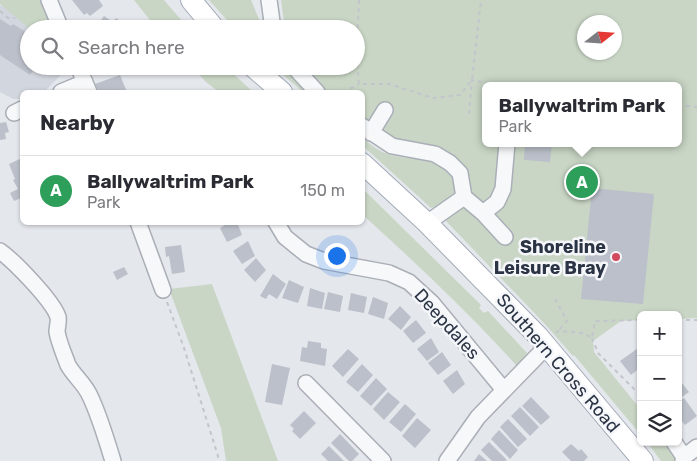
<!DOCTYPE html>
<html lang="en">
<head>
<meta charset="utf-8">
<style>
  body { margin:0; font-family:Rubik,sans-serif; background:#f7f7f7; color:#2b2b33 }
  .controls { position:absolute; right:15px; bottom:15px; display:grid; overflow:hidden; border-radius:8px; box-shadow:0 1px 4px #0004 }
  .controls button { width:45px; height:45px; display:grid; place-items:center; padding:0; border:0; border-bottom:1px solid #e1e1e2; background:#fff; color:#2b2b33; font:25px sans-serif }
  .compass { position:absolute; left:577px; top:15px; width:45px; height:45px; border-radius:50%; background:#fff; box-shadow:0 1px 4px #0004; rotate:73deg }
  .you { position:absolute; left:336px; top:255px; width:18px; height:18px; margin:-12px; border:4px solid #fff; border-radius:50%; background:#1a73e8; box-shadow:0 0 0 8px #1a73e833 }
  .badge { display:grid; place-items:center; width:32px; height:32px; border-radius:50%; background:#db2777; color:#fff; font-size:16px; font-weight:700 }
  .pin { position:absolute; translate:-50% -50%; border:2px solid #fff; box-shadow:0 1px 5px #0006 }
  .popup { position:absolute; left:482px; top:82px; width:200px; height:65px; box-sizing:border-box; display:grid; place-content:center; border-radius:8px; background:#fff; filter:drop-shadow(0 1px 4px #0005); font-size:16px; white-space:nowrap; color:#7c7c81 }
  .popup b { font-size:19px; color:#2b2b33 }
  .popup::after { content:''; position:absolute; left:50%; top:100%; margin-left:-10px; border:10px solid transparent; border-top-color:#fff }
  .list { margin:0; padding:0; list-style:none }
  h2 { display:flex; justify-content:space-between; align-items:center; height:65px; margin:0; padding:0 20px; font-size:21px }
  h2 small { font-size:16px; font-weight:400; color:#7c7c81 }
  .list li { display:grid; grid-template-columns:32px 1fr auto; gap:15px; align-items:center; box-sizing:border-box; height:70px; padding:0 20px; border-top:1px solid #e1e1e2 }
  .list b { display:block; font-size:19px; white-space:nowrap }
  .list p { margin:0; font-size:16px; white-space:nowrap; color:#7c7c81 }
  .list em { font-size:16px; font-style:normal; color:#7c7c81 }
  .icon { flex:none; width:28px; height:28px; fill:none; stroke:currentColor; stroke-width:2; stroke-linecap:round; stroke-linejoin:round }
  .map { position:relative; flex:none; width:697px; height:461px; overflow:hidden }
  .search { position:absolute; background:#fff; box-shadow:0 1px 4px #0004; left:20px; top:20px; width:345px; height:55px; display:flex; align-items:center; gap:12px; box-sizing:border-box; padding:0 18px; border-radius:28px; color:#7c7c81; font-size:19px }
  .panel { position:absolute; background:#fff; box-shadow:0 1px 4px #0004; left:20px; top:90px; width:345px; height:135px; border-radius:8px }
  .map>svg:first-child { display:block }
  .built { fill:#d2d6de }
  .green { fill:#c9d6c5; fill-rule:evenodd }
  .building { fill:#bbc0ca }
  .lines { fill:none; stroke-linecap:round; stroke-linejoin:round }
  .minor-casing { stroke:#a9aeb7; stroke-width:18 }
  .major-casing { stroke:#a3abb8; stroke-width:22 }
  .path { stroke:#c2c5cb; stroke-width:2; stroke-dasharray:4 4; stroke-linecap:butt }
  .minor { stroke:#f7f8fa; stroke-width:15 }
  .major { stroke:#fff; stroke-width:20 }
  .poi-dot { fill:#d1495b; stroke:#f4f6f9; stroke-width:2 }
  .labels { text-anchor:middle; stroke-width:5; stroke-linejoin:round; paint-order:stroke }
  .poi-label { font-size:18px; font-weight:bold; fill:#2b3445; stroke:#f4f6f9; text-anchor:end }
  .street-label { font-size:18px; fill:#2b3445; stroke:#f4f6f9 }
</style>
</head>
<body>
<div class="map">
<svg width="697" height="461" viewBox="0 0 697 461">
  <rect width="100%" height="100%" fill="#e4e7ec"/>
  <path class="built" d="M12 0H40L53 29H29V66H70L44 92H22V99H13L0 92V5L3 7Z"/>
  <path class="green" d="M0 0H39L52 29H30L0 4Z
    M134 0H164L189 29H157Z
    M209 0H251L263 29H235Z
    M281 0H697V318L678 319V315H641V320L621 321 593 341 594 352 641 410V435L574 355 573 356 544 323 445 220 473 196 463 168 391 139 363 121 362 92H328L300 66H356V29H285ZM584 22H614V52H584ZM486 86H678V143H486Z
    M191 66H225L253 92H219L206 82Z
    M273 66H283L306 92H303Z
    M363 138C369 143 377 150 385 153 405 161 429 155 446 171 465 189 452 204 431 208L363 146Z
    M363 189 481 305 479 308 484 313 488 311 527 353 517 366C468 312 416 263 363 215Z
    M212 284 278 461H226L221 428 169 289Z
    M647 442H667L677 454V461H661Z"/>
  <path class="building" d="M72 0H99L103 6 90 16 87 13 84 15Z
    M104 16 113 22 116 18 131 29H99L96 27Z
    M0 19 11 26 13 24 29 34V66H36L30 75 0 55Z
    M120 75 127 92H99L95 84Z
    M6 122 9 132 5 133 6 139 0 140V123Z
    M525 143H552L550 162 524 160Z
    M22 158V202L21 198 14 201 10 193 18 189 13 180 15 179 9 164Z
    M592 188 654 194 643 304 581 299Z
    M230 222H237L242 235 227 242 220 228Z
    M248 241 255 256 242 264 233 251Z
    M181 245 185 272 172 274 169 256 166 257 165 247Z
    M256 258 266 270 255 282 244 270Z
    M124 267 128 274 117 280 113 272Z
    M273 274 286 284 277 299 269 294 266 299 260 296Z
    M289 280 304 287 298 303 282 298Z
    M310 288 325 293 322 309 307 306Z
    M328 292 343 296 340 312 324 309Z
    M351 293 367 297 364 313 348 310Z
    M373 297 388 303 384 319 368 314Z
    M400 306 411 317 401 330 388 319Z
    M416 320 426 333 413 343 403 331Z
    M431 338 439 352 427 361 417 349Z
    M308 341 321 343V348L327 349 325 366 300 361 302 347 307 348Z
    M641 346V367L631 375 620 361Z
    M348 349 359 359 343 377 332 366Z
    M442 352 451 365 438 375 428 363Z
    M272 364 290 368 282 405 265 402Z
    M362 364 373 375 358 392 346 382Z
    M457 370 465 384 453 394 443 381Z
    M376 378 387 389 371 406 360 396Z
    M678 378 689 392 678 400Z
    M388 392 400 402 384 420 373 409Z
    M531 397 550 417 541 425 522 406Z
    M684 398 697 416 685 425 678 416V402Z
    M405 404 416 414 401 432 389 422Z
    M520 407 539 427 530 436 511 416Z
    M304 411 316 423 300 439 292 431 294 429 290 425Z
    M417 418 431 430 415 448 402 436Z
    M508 419 527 439 518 447 500 427Z
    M499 430 518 450 510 459 491 439Z
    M340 434 359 454 352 461H349L331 443Z
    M489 442 507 460 505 461H492L481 450Z
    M571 444 579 451 581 449 588 457 584 461H571L562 452Z
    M329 446 344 461H328L321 454Z
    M479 454 487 461H474Z"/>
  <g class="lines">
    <defs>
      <path id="minor" d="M49 0 61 29
        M269 0 273 29
        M78 66 89 92
        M293 66 317 92
        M61 92 85 82
        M14 113 22 109
        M362 126 392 146 435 154 450 163 460 173 464 197 427 223
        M371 133 385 110
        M464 197 483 213 505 237
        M483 213 497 202 503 189 507 143
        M138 222 163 290
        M276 222 285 237 306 254 324 261 389 273 409 282 432 303 504 390
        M0 251C14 261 53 301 58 317 59 322 57 327 57 332 59 343 64 354 68 365 74 376 85 384 90 396 100 417 106 439 113 461
        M306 383 383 461
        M674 442 684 457
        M447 461 478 417 547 346
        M683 461 684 457 697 447"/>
      <path id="major" d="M191 0 215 29
        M252 66 282 92
        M362 163 427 223 538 336 643 461"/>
    </defs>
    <use href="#minor" class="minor-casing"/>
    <use href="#major" class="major-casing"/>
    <path class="path" d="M359 0C358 28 356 56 359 84H389L433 98 460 95 472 80 481 0
      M0 11 8 18H15
      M343 92 359 84
      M678 105 697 107
      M469 114 472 80 501 86
      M555 299 567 321 558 331
      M167 302 184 348 218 456 217 461
      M678 320H697
      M556 333 558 331 583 333 592 338 595 321 641 320
      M592 338 598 353 641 396"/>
    <use href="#minor" class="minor"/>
    <use href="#major" class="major"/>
  </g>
  <circle class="poi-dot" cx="616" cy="257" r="5"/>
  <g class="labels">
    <g class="poi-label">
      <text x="606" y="253">Shoreline<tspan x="606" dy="21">Leisure Bray</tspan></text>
    </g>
    <g class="street-label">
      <text transform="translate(447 324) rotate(48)" y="6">Deepdales</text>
      <text transform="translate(558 363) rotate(49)" y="6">Southern Cross Road</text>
    </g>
  </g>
</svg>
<div class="controls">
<button>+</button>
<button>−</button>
<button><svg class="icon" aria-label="layers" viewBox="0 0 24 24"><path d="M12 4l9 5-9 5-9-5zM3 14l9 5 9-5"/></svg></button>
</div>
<svg class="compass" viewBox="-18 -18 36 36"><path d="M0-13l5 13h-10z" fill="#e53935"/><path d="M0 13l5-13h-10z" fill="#7c7c81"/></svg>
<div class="you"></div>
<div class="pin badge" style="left:582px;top:182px;background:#2e9e5b">A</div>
<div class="popup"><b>Ballywaltrim Park</b>Park</div>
<div class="search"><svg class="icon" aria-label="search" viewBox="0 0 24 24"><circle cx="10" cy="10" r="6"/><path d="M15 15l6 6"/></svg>Search here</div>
<section class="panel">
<h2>Nearby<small></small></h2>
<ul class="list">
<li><span class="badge" style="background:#2e9e5b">A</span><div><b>Ballywaltrim Park</b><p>Park</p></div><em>150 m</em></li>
</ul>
</section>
</div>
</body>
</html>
